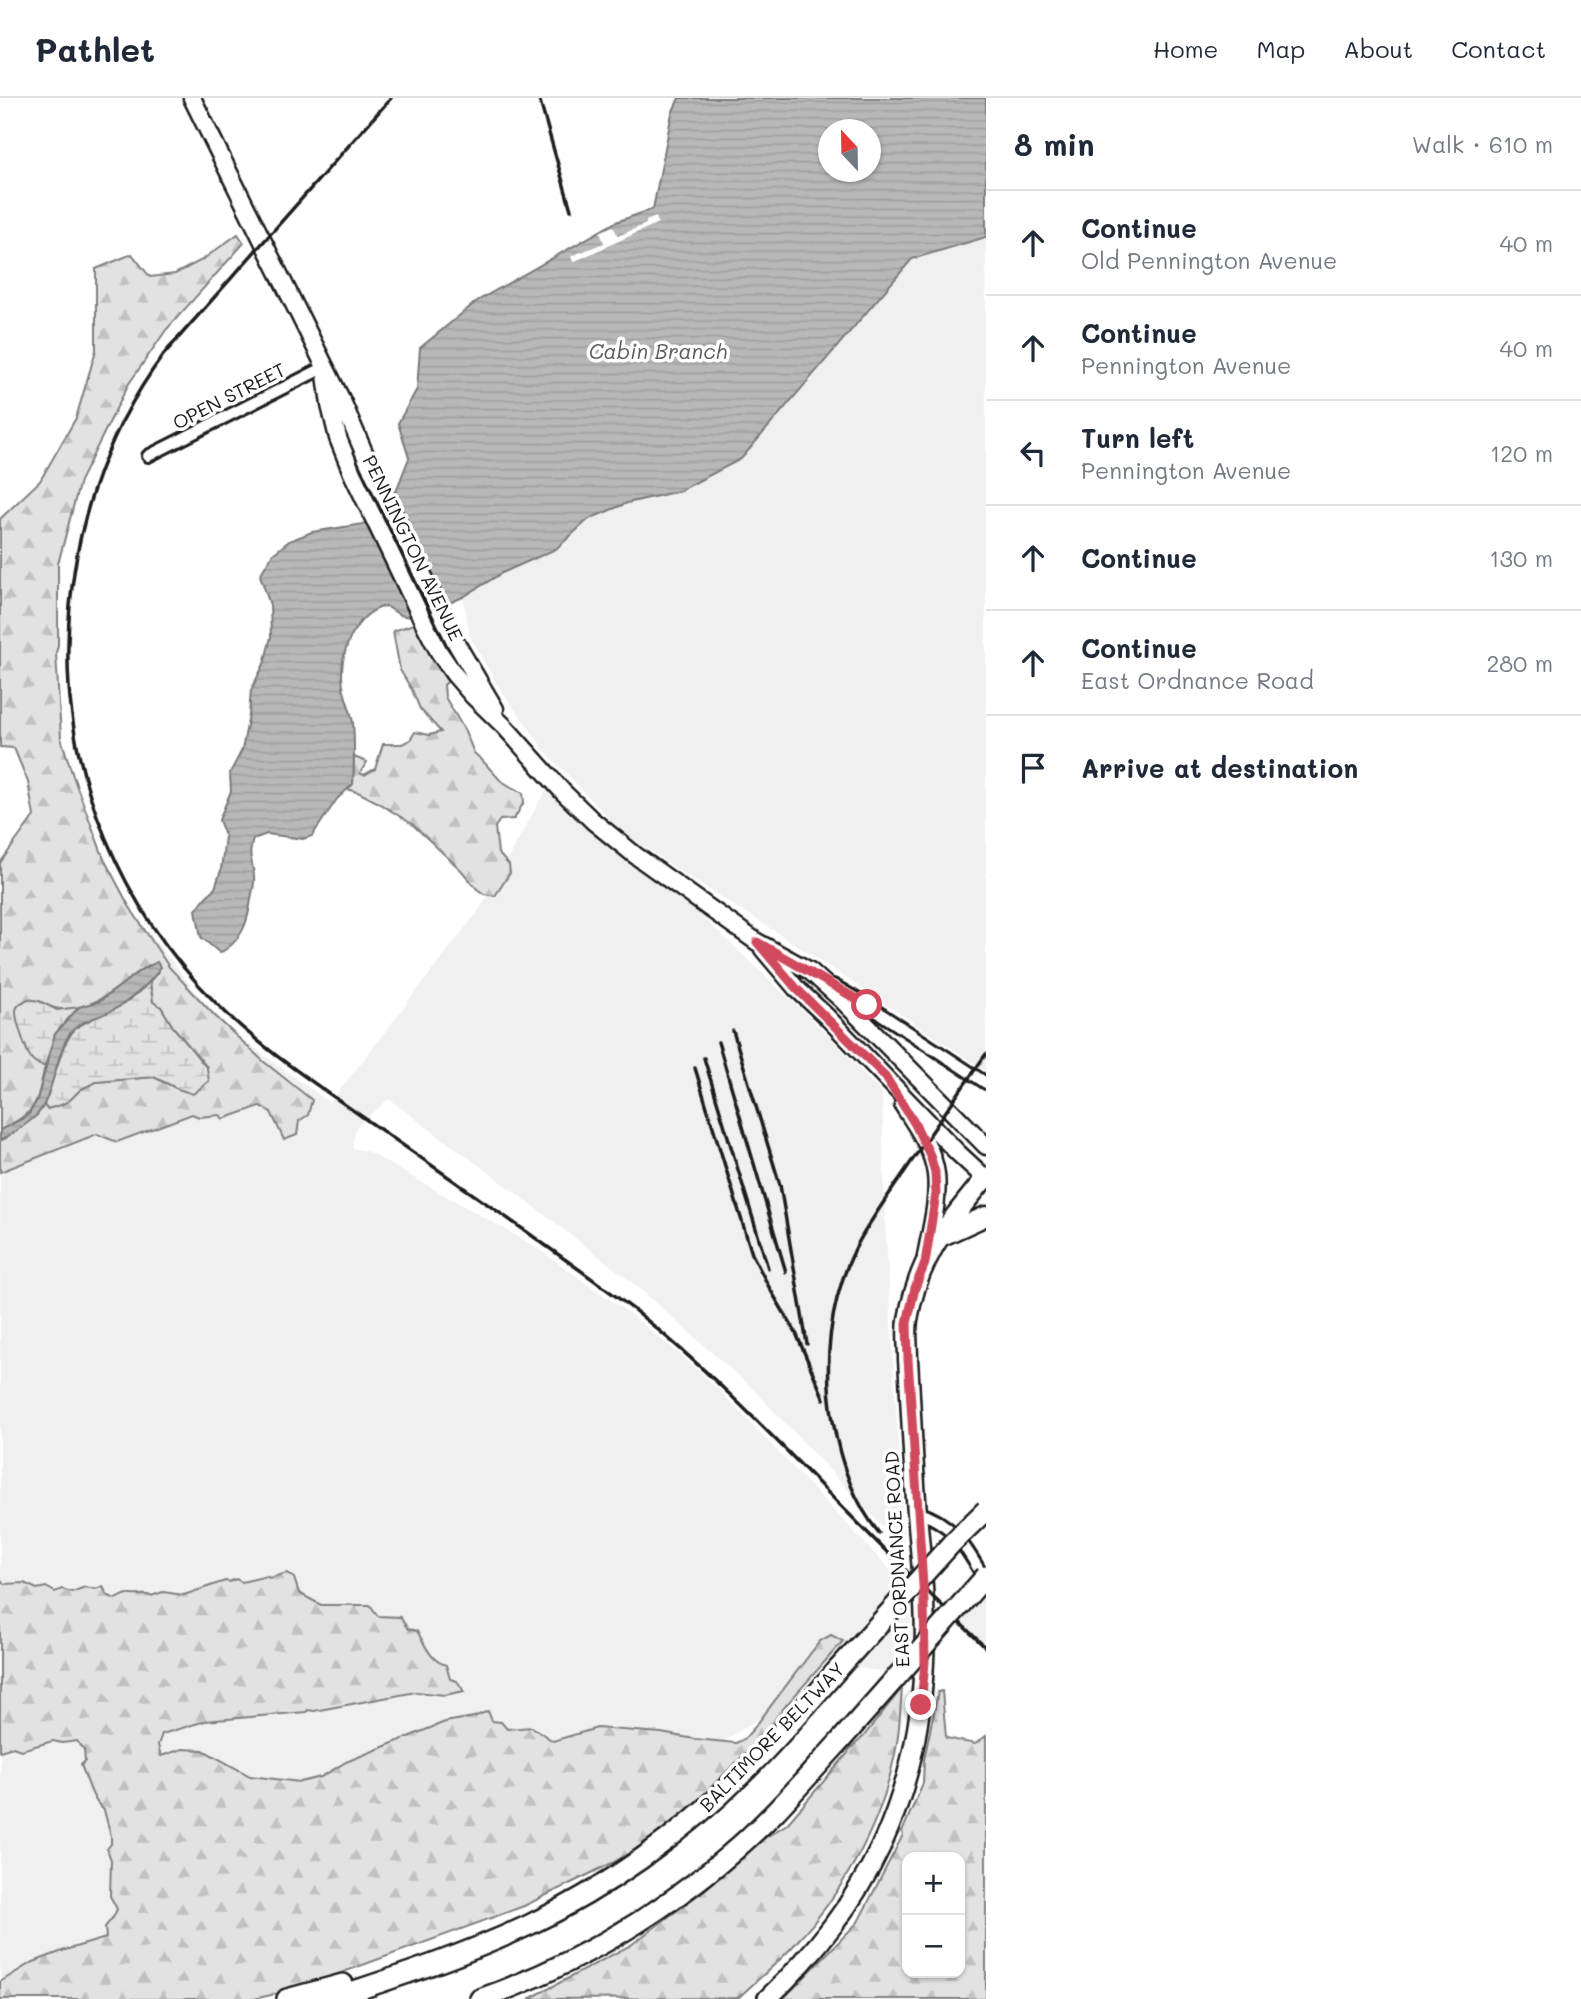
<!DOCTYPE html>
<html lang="en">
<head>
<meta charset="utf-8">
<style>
  body { margin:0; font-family:Mali,sans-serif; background:#f2f2f3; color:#1f2937 }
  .controls { position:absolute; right:21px; bottom:21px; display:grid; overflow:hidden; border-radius:14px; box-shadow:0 2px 5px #0004 }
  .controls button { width:63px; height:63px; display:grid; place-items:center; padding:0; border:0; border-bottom:2px solid #e0e1e3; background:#fff; color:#1f2937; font:35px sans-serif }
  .compass { position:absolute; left:818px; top:21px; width:63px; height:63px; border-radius:50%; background:#fff; box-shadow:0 2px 5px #0004; rotate:338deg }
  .stop { position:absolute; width:21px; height:21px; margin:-16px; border:5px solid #d1495b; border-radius:50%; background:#fff }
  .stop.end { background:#d1495b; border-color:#fff; box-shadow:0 2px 7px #0008 }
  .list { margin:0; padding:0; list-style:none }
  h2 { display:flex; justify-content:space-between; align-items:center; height:91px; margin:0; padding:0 28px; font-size:30px }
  h2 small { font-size:23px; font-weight:400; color:#747a83 }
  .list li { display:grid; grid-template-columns:46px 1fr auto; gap:21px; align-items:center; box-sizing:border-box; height:105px; padding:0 28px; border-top:2px solid #e0e1e3 }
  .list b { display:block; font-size:26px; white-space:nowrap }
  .list p { margin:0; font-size:23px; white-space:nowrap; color:#747a83 }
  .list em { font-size:23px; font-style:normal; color:#747a83 }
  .icon { flex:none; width:38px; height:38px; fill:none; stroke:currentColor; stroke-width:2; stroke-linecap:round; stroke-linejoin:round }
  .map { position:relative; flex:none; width:986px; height:1901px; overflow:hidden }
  header { display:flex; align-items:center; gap:42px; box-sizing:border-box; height:98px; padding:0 35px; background:#fff; border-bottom:2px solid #e0e1e3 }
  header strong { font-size:33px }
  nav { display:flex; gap:38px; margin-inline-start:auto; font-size:24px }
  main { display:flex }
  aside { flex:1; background:#fff }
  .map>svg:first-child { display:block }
  .built { fill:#f0f0f0 }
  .forest { fill:url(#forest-firs); stroke:#7f7f7f; stroke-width:2; fill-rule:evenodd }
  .wetland { fill:url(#wetland-marsh); stroke:#7f7f7f; stroke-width:2 }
  .water { fill:url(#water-rules); stroke:#7a7a7a; stroke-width:2; fill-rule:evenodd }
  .pier { fill:#fff }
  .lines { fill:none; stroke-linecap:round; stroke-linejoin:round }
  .street-casing { stroke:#1c1c1c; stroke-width:16 }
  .secondary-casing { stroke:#1c1c1c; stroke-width:21 }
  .primary-casing { stroke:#1c1c1c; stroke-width:23 }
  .highway-casing { stroke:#1c1c1c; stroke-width:24 }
  .street { stroke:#fff; stroke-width:10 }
  .secondary { stroke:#fff; stroke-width:16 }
  .primary { stroke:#fff; stroke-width:18 }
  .highway { stroke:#fff; stroke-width:19 }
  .rail { stroke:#1c1c1c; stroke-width:3.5 }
  .highway-bridge-casing { stroke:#1c1c1c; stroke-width:24; stroke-linecap:butt }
  .highway-bridge { stroke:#fff; stroke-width:19 }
  .route { stroke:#d1495b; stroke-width:9 }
  .labels { text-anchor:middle; stroke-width:7; stroke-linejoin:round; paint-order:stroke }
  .street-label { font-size:19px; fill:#1c1c1c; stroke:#fff }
  .water-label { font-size:21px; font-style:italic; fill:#5a5a5a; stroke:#fff }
</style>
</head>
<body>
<header>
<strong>Pathlet</strong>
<nav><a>Home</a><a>Map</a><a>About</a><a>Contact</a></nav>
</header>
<main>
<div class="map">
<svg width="986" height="1901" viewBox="0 0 986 1901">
  <defs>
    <pattern id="forest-firs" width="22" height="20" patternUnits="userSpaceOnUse" patternTransform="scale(1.75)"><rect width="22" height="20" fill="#e2e2e2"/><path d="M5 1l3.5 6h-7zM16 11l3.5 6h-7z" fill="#c1c1c1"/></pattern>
    <pattern id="wetland-marsh" width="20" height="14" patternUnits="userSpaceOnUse" patternTransform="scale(1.75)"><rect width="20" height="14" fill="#e2e2e2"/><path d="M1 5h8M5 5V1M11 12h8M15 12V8" fill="none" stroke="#c1c1c1"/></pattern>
    <pattern id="water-rules" width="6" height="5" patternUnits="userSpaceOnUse" patternTransform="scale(1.75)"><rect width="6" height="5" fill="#b8b8b8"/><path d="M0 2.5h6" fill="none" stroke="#9e9e9e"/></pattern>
  </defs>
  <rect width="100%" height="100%" fill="#fff"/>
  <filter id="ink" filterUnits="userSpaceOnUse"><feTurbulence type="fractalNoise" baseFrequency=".0143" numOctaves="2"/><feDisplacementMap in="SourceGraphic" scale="14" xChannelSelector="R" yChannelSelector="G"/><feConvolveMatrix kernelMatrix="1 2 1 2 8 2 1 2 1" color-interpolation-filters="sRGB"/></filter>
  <g filter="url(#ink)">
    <path class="built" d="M986 139V973L778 835 682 775 620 732 546 654 496 585 470 538 463 499 502 475 555 451 589 421 627 405 679 393 912 161Z
      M547 690 581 726 690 807 829 938 882 996 885 1120 904 1451 752 1290 632 1184 532 1107 389 1001 356 1029 352 1050 367 1053 534 1148 630 1216 681 1257 718 1291 894 1476 911 1508 912 1577 816 1565 776 1610 684 1668 0 1901V972L67 925 145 856 148 833 197 896 237 937 330 1005 480 811Z
      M986 1478V1550L955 1520Z"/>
    <path class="forest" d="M238 136 244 145 166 232 128 287 80 383 58 466V547L56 555 61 640 73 678 104 761 129 808 169 869 214 917 263 963 312 1002 308 1017 299 1023 297 1037 284 1042 271 1014 260 1008 223 1021 220 1017 199 1019 192 1016 117 1044 97 1036 0 1074V1043L37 1017 44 1007 47 1011 70 1002 81 991 96 984 154 979 178 991 207 969 173 929 161 909 153 904 150 885 148 884 157 875 149 867C120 886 97 913 60 911 53 911 45 906 39 903V967L45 968C36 1008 38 1013 0 1032V765L34 718 28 684 14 650 0 649V421L40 383 76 320 96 252V171L132 156 150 179 175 176 202 162Z
      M414 526 449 582 444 587 445 599 465 633 474 655 482 662 500 682 513 690 523 695 524 704 514 721 500 722 495 729 498 755 509 767 510 775 495 798 484 796 477 791 462 773 412 726 377 704 360 695 347 691 353 686 354 659 367 664 360 675 364 677 375 671 383 646H402L410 642 415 634 429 637 441 634 420 611 412 592 400 572 393 533Z
      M287 1475 294 1480 299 1495 321 1507H370L378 1518 400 1519 408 1531 417 1533C425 1546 430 1563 446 1567L450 1581 457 1583 464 1593 445 1597 416 1594 314 1613 308 1612 306 1614 205 1623 162 1636 158 1647 161 1658 182 1651 203 1652 250 1678 300 1684 321 1679 346 1664 445 1624 474 1619 488 1613 492 1623 501 1624 507 1631 532 1629 553 1643 597 1630 661 1635 695 1641 736 1645 744 1641 754 1630 820 1543 831 1537 843 1543 782 1612 780 1618 759 1638V1642L749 1652 665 1734 614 1764 524 1808 297 1891 254 1901H0V1884L31 1865 65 1852 106 1840 105 1829 114 1818 117 1811 110 1798 111 1762 107 1751 111 1746V1738L104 1712C92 1703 87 1681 81 1667L85 1663 84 1652 77 1643 62 1645 53 1643 21 1652 13 1649 0 1653V1480L4 1486 24 1485 37 1491 46 1489 55 1494 62 1491 72 1494 85 1489 96 1491 103 1488 107 1497 115 1501 127 1496C136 1500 142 1494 151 1498L163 1494 184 1497 225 1483 229 1484 236 1481 242 1484 267 1478 269 1480Z
      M902 1590C900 1617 899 1643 892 1669 878 1732 840 1798 796 1845 778 1865 757 1882 738 1900L529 1901 631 1847 707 1790 760 1743 787 1726 848 1655 849 1652 863 1639Z
      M942 1593 946 1640 975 1646 986 1638V1901H783L858 1824 903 1737 902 1734 923 1685 924 1662 938 1594ZM907 1759H960V1875H907Z"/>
    <path class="wetland" d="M148 884 150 885 153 904 161 909 173 929 207 970 209 983 193 996 178 991 154 979 96 984 81 991 70 1002 61 1007 47 1011 44 1007 64 948 74 931 131 899Z
      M28 901 39 903 57 912 79 909 55 936 45 968C40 967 34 965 31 960 26 953 15 921 16 912 17 906 23 904 28 901Z"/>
    <path class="water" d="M679 0H986V139L912 161 741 361 679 393 627 405 589 421 556 451 502 475 463 499 415 520 400 517 386 508C354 515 338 557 343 588 345 600 351 612 353 625 355 646 354 665 353 686L337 701 312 738 303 741 267 736 253 741C247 762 253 760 254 779 255 786 252 794 251 801 248 824 242 843 220 855L201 839 196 812 205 800 215 790 221 772 225 738 219 722 231 693 230 675 242 652 249 617 251 592 264 566 271 539 270 507 260 477 272 457 289 443 312 434 363 426 377 419 396 393 409 360 398 325 417 291 420 250 477 203 616 124 653 111 672 15ZM828 32H870V74H828Z
      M157 864 160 869C154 883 127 905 113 912 101 919 84 921 74 931 56 948 55 994 39 1014 30 1026 12 1035 0 1043V1032L22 1021 29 1016 37 1002 55 936 79 909 100 903 141 872Z"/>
    <path class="pier" d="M656 119 658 125 573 164 571 158 604 145 600 134 613 128 618 138 646 126V123Z"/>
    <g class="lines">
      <defs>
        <path id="street" d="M148 358 325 269
          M833 887 867 907 986 985
          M917 1414C956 1426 966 1451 986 1483"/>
        <path id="secondary" d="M192 0 342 303 369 366 456 545 495 611
          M325 269 330 307 338 340 352 375 425 527 439 554 454 576 473 598 505 629 563 694 593 723 635 757 757 844 810 873 841 901 986 1048
          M763 851 796 890 826 918 957 1054 985 1080
          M903 1007C916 1027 933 1051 936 1076 939 1103 931 1131 926 1158"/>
        <path id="primary" d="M940 1139 986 1118
          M767 1901C867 1806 918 1702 924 1564 927 1514 921 1464 917 1415 913 1364 911 1312 908 1261 908 1248 906 1235 908 1222 918 1159 947 1127 986 1079"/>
        <path id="highway" d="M287 1901 343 1886
          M330 1901C397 1879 465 1857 529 1827 605 1791 682 1736 741 1677 775 1644 807 1607 838 1571
          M480 1901C590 1862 693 1798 775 1714 797 1691 818 1667 840 1643"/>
      </defs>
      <use href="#street" class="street-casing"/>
      <use href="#secondary" class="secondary-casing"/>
      <use href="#primary" class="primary-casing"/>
      <use href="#highway" class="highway-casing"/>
      <use href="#street" class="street"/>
      <use href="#secondary" class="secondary"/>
      <use href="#primary" class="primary"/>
      <use href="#highway" class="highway"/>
      <path class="rail" d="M391 0 164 256C101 341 70 441 68 546 65 678 122 811 215 904 259 949 313 984 364 1020 418 1058 472 1096 527 1134 564 1161 602 1187 638 1215 720 1281 789 1356 863 1430 903 1471 945 1510 986 1550
        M539 0 571 112
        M733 933 780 1087 807 1246
        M718 944 786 1174
        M704 960 768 1170
        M695 970 752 1156 770 1191 796 1235 824 1301
        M879 1435C853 1403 840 1364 833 1323 823 1265 829 1205 855 1151 869 1123 889 1097 907 1070 933 1032 959 994 986 956"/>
      <defs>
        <path id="highway-bridge" d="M838 1571 952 1445 986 1412
          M840 1643 986 1478"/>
      </defs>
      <use href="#highway-bridge" class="highway-bridge-casing"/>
      <use href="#highway-bridge" class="highway-bridge"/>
    </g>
  </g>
  <g class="lines" filter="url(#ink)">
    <path class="route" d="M867 907 757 844 796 890 885 978 915 1026 930 1057 935 1074 936 1096 925 1165 915 1190 907 1225 908 1261 924 1502 925 1564 921 1607"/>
  </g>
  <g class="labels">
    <g class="street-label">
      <text transform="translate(229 298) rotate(-27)" y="7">OPEN STREET</text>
      <text transform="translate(413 450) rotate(64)" y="7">PENNINGTON AVENUE</text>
      <text transform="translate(897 1461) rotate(-93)" y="7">EAST ORDNANCE ROAD</text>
      <text transform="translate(772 1639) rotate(-46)" y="7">BALTIMORE BELTWAY</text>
    </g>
    <g class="water-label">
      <text x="658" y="261">Cabin Branch</text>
    </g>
  </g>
</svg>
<div class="controls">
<button>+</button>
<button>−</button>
</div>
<svg class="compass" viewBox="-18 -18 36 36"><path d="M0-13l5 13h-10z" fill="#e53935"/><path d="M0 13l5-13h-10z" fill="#747a83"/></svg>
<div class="stop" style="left:867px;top:907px"></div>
<div class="stop end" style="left:921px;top:1607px"></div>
</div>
<aside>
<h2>8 min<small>Walk · 610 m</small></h2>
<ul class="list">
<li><svg class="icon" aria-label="ahead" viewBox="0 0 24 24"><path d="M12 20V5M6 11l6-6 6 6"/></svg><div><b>Continue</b><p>Old Pennington Avenue</p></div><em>40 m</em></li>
<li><svg class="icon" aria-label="ahead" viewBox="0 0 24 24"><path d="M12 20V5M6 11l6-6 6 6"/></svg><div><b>Continue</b><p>Pennington Avenue</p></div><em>40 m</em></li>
<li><svg class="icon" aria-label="left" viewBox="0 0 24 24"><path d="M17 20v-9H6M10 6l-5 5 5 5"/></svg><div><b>Turn left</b><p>Pennington Avenue</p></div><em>120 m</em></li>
<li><svg class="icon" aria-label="ahead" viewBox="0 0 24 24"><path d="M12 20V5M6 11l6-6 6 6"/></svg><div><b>Continue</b></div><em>130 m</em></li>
<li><svg class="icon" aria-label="ahead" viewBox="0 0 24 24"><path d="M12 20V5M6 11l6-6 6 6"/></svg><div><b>Continue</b><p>East Ordnance Road</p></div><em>280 m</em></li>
<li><svg class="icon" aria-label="arrive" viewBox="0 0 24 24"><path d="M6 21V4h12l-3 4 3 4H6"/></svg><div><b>Arrive at destination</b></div></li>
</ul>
</aside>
</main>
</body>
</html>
